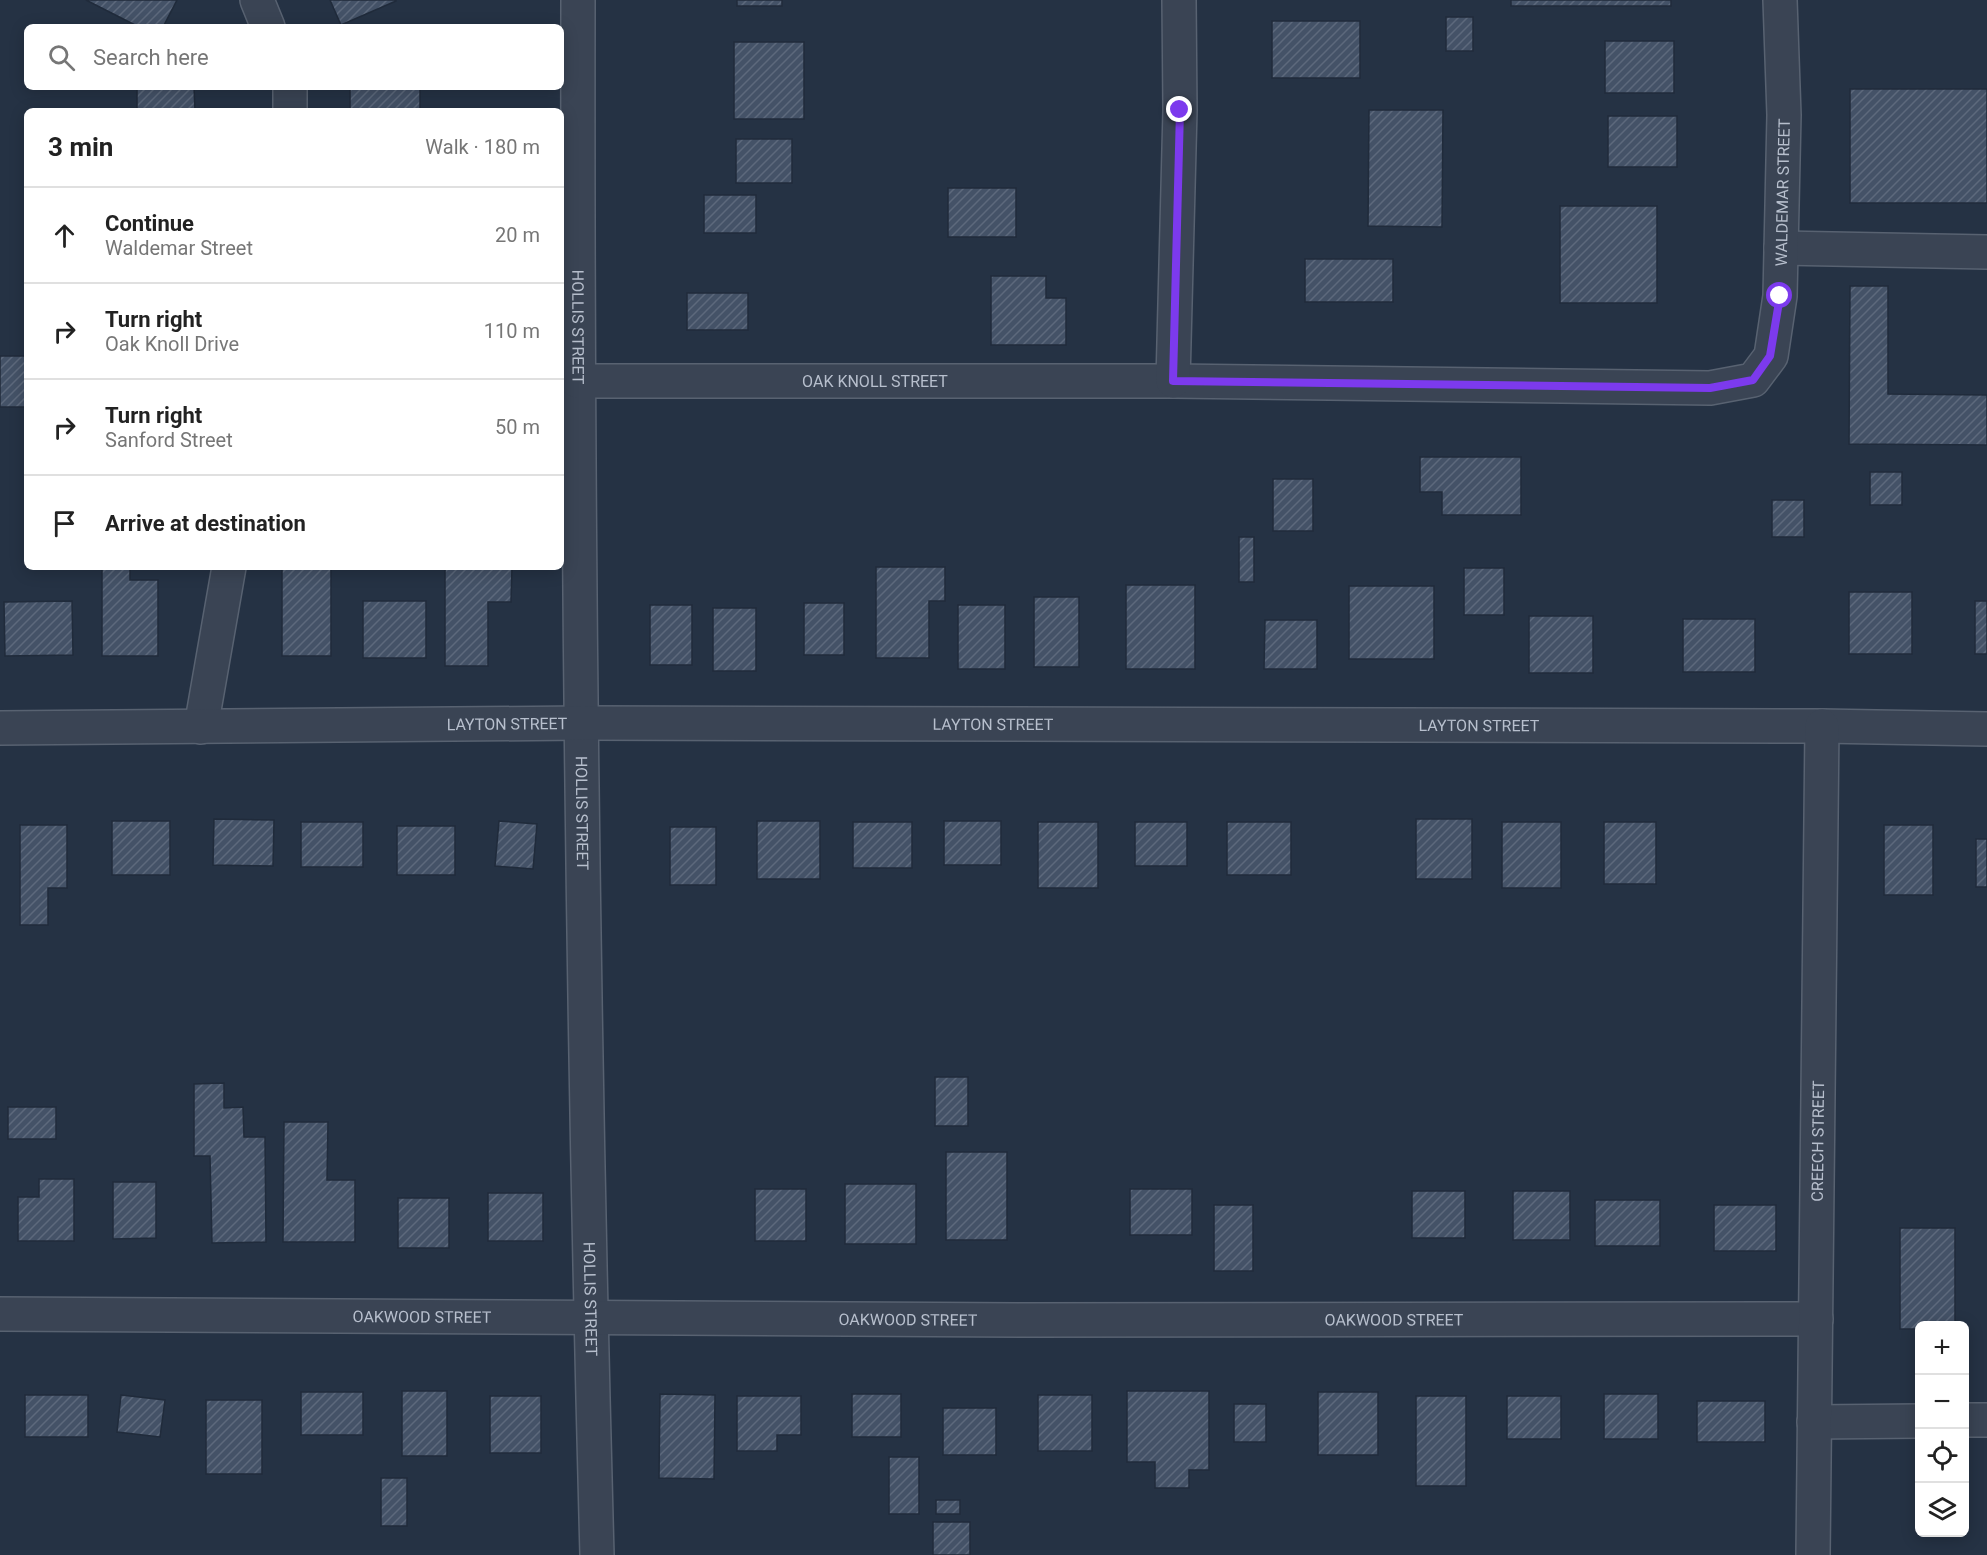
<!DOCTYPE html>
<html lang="en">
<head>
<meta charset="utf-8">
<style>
  body { margin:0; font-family:Roboto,sans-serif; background:#f2f2f2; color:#222 }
  .controls { position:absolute; right:18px; bottom:18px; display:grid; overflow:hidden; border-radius:9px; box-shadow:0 3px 15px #0003 }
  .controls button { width:54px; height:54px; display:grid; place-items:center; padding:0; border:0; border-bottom:2px solid #e0e0e0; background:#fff; color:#222; font:30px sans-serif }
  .stop { position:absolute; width:18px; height:18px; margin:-14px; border:4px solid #7c3aed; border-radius:50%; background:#fff }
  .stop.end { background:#7c3aed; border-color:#fff; box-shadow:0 2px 6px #0008 }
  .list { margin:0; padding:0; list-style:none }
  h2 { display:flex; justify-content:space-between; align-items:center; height:78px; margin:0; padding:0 24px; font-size:26px }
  h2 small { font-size:20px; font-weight:400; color:#767676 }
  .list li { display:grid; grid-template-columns:39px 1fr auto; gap:18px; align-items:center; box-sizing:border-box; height:96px; padding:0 24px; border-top:2px solid #e0e0e0 }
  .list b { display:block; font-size:22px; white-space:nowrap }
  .list p { margin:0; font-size:20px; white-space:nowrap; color:#767676 }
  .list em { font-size:20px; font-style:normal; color:#767676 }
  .icon { flex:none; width:33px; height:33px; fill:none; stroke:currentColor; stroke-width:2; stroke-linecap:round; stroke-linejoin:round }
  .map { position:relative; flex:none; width:1987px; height:1555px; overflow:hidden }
  .search { position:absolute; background:#fff; box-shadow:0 3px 15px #0003; left:24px; top:24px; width:540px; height:66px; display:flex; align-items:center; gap:15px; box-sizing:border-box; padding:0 21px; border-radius:9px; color:#767676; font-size:22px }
  .panel { position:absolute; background:#fff; box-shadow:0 3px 15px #0003; left:24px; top:108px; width:540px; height:462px; border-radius:9px }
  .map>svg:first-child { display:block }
  .building { fill:url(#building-hatch); stroke:#202b3b; stroke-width:1.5 }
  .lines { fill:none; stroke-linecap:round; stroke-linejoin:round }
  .minor-casing { stroke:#586271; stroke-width:36 }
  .minor { stroke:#3a4454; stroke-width:33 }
  .route { stroke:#7c3aed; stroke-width:8 }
  .labels { text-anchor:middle; stroke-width:5; stroke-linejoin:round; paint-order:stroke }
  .street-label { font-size:16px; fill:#b7bfcd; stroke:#1e2939 }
</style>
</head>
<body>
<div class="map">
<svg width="1987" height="1555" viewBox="0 0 1987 1555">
  <defs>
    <pattern id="building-hatch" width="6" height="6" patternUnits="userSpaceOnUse" patternTransform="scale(1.5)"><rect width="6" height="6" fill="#445267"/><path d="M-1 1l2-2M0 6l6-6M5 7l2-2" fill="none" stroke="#5d697c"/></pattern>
  </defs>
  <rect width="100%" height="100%" fill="#253244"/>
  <path class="building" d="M86 0H177L163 27H139Z
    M330 0H396V1L341 25Z
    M737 0H782V6H737Z
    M1511 0H1671V6H1511Z
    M1446 17H1473V51H1446Z
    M1272 21H1360V78H1272Z
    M1605 41H1674V93H1605Z
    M734 42H804V119H734Z
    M137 87H194L195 111H137Z
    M350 87H420V111H350Z
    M1850 89H1987V203H1850Z
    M1369 110H1443L1442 227 1368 226Z
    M1608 116H1677V167H1608Z
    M736 139H792V183H736Z
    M948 188H1016V237H948Z
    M704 195H756V233H704Z
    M1560 206H1657V303H1560Z
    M1305 259H1393V302H1305Z
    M991 276H1046V298H1066V345H991Z
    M1850 286H1888V394L1987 395V445L1849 444Z
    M687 293H748V330H687Z
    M0 356H27V407H0Z
    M1420 457H1521V515H1442V492H1420Z
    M1870 472H1902V505H1870Z
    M1273 479H1313V531H1273Z
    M1772 500H1804V537H1772Z
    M1239 537H1254V582H1239Z
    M102 567H130V580H158V656H102Z
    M282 567H331V656H282Z
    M445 567H512L511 602H488V666H445Z
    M876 567H945V601H929V658H876Z
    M1464 568H1504V615H1464Z
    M1126 585H1195V669H1126Z
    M1349 586H1434V659H1349Z
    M1849 592H1912V654H1849Z
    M1034 597H1079V667H1034Z
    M72 601 73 655 5 656 4 602Z
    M363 601H426V658H363Z
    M1975 601H1987V654H1975Z
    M804 603H844V655H804Z
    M650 605H692V665H650Z
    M958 605H1005V669H958Z
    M713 608H756V671H713Z
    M1529 616H1593V673H1529Z
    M1683 619H1755V672H1683Z
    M1265 620H1317V669H1264Z
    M214 819 274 820 273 866 213 865Z
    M1416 819H1472V879H1416Z
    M112 821H170V875H112Z
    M499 821 537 824 533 869 495 866Z
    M757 821H820V879H757Z
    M944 821H1001V865H944Z
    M301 822H363V867H301Z
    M853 822H912V868H853Z
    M1038 822H1098V888H1038Z
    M1135 822H1187V866H1135Z
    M1227 822H1291V875H1227Z
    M1502 822H1561V888H1502Z
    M1604 822H1656V884H1604Z
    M20 825H67V888H48V925H20Z
    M1884 825H1933V895H1884Z
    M397 826H455V875H397Z
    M670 827H716V885H670Z
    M1976 839H1987V887H1976Z
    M935 1077H968V1126H935Z
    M224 1083V1108L243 1107 244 1137H265L266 1242 212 1243 210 1156H194V1084Z
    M8 1107H56V1139H8Z
    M284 1122H328L327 1180H355V1242H283Z
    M946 1152H1007V1240H946Z
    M39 1179H74V1241H18V1197H39Z
    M113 1182H156V1238L113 1239Z
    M845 1184H916V1244H845Z
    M755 1189H806V1241H755Z
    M1130 1189H1192V1235H1130Z
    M1412 1191H1465V1238H1412Z
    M1513 1191H1570V1240H1513Z
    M488 1193H543V1241H488Z
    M398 1198H449V1248H398Z
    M1595 1200H1660V1246H1595Z
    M1214 1205H1253V1271H1214Z
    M1714 1205H1776V1251H1714Z
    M1900 1228H1955V1326H1920V1329H1900Z
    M402 1391H447V1456H402Z
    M1127 1391H1209V1470H1189V1488H1155V1462H1127Z
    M301 1392H363V1435H301Z
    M1318 1392H1378V1455H1318Z
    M660 1394 715 1395 714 1479 659 1478Z
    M852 1394H901V1437H852Z
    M1604 1394H1658V1439H1604Z
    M25 1395H88V1437H25Z
    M121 1395 165 1400 160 1437 117 1432Z
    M1038 1395H1092V1451H1038Z
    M490 1396H541V1453H490Z
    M737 1396H801V1435H777V1451H737Z
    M1416 1396H1466V1486H1416Z
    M1507 1396H1561V1439H1507Z
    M206 1400H262V1474H206Z
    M1697 1401H1765V1442H1697Z
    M1234 1404H1266V1442H1234Z
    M943 1408H996V1455H943Z
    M889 1457H919V1514H889Z
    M381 1478H407V1526H381Z
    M936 1500H960V1514H936Z
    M933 1522H970V1555H933Z"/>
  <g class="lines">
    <defs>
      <g id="minor">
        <path d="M257 0 268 27"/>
        <path id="s1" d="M578 0C577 518 583 1037 597 1555"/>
        <path d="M290 87V111"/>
        <path d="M1781 248 1987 252"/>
        <path id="s2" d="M577 381H1173L1710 388 1753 380 1771 356 1780 296 1784 115 1780 0"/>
        <path d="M1173 381 1180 110 1179 0"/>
        <path d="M201 727 229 567"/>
        <path id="s3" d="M0 728 582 723 1822 726 1987 729"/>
        <path id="s4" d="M0 1314 1018 1320 1816 1319"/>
        <path d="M1964 1420H1987"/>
        <path d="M1814 1422 1920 1421"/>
        <path id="s5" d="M1813 1555 1822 726"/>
      </g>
    </defs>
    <use href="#minor" class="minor-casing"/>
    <use href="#minor" class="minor"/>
  </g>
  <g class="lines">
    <path class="route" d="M1180 110 1173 381 1710 388 1753 380 1770 356 1780 296"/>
  </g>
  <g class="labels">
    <g class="street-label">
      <text dy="6" stroke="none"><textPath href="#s2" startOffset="1371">WALDEMAR STREET</textPath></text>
      <text dy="6" stroke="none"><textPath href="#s1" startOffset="327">HOLLIS STREET</textPath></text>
      <text dy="6" stroke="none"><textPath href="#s2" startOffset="298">OAK KNOLL STREET</textPath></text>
      <text dy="6" stroke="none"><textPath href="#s3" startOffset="507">LAYTON STREET</textPath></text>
      <text dy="6" stroke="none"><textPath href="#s3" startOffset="993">LAYTON STREET</textPath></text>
      <text dy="6" stroke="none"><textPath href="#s3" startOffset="1479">LAYTON STREET</textPath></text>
      <text dy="6" stroke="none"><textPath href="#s1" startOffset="813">HOLLIS STREET</textPath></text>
      <text dy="6" stroke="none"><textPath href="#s5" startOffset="414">CREECH STREET</textPath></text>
      <text dy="6" stroke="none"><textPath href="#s1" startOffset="1299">HOLLIS STREET</textPath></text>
      <text dy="6" stroke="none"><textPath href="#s4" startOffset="422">OAKWOOD STREET</textPath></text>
      <text dy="6" stroke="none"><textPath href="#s4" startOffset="908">OAKWOOD STREET</textPath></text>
      <text dy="6" stroke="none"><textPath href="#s4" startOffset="1394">OAKWOOD STREET</textPath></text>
    </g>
  </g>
</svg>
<div class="controls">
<button>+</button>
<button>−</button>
<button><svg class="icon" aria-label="locate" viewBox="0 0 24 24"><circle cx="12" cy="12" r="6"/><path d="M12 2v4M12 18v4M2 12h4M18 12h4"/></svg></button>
<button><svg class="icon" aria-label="layers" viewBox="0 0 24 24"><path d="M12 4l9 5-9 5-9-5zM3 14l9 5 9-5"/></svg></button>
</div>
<div class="stop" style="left:1780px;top:296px"></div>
<div class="stop end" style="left:1180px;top:110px"></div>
<div class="search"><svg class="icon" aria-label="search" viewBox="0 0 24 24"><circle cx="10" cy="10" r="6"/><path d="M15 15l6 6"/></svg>Search here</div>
<section class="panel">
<h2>3 min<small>Walk · 180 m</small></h2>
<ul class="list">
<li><svg class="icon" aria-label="ahead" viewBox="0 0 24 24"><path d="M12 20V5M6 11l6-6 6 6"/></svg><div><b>Continue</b><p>Waldemar Street</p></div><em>20 m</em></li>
<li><svg class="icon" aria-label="right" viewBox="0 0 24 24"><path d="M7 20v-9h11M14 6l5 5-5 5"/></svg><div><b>Turn right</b><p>Oak Knoll Drive</p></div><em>110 m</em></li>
<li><svg class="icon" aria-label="right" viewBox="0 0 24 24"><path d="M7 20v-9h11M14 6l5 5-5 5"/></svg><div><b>Turn right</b><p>Sanford Street</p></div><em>50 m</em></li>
<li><svg class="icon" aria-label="arrive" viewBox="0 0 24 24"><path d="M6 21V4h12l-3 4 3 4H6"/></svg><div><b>Arrive at destination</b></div></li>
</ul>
</section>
</div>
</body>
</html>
